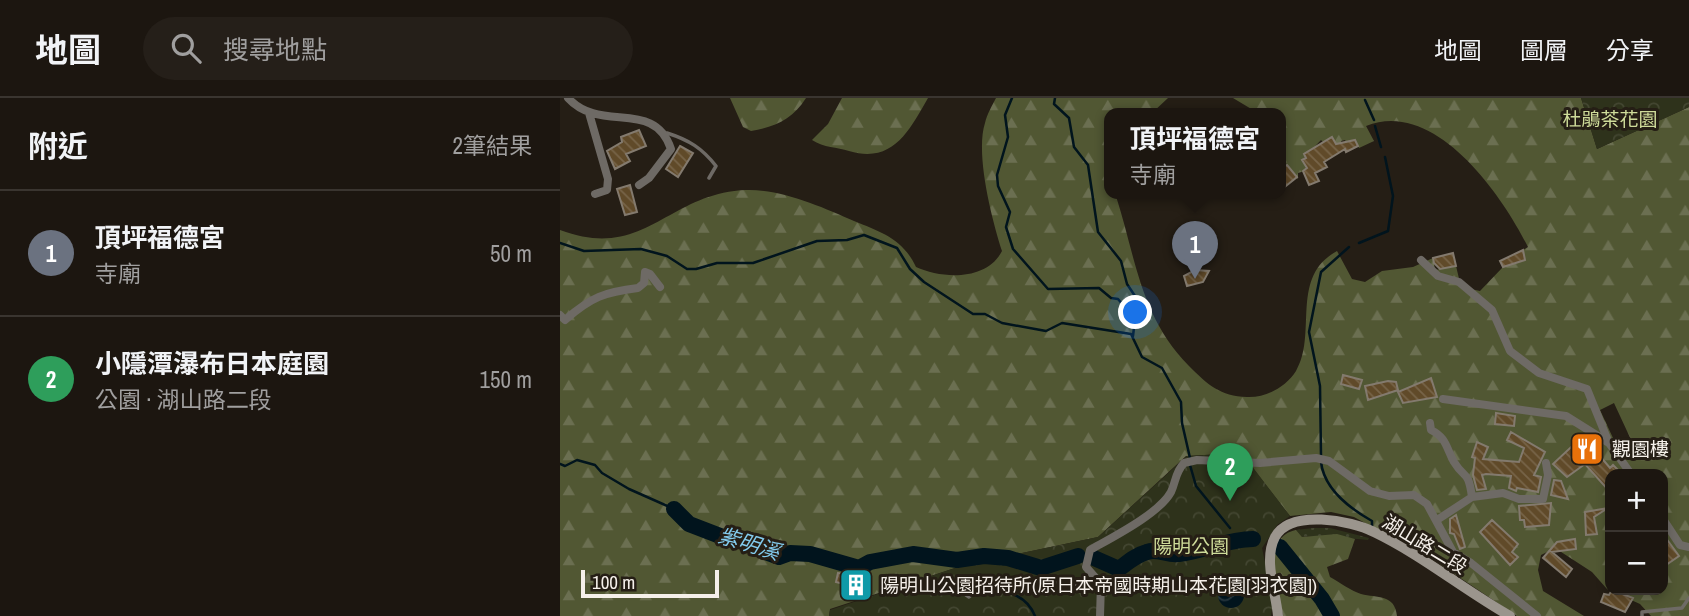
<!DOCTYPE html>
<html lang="zh-TW">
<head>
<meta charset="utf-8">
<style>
  body { margin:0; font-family:"Archivo Narrow","Noto Sans TC",sans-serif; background:#251f19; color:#f1f3f6 }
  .controls { position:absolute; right:21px; bottom:21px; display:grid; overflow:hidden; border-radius:14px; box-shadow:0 4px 10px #0003 }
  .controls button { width:63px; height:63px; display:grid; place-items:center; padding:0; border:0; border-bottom:2px solid #3a3530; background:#1c1610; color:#f1f3f6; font:35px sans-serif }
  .scale { position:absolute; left:21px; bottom:18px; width:138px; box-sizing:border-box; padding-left:7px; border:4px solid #f5f0ea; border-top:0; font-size:19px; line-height:24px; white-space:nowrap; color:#f5f0ea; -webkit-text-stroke:5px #251e15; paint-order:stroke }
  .you { position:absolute; left:576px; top:215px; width:24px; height:24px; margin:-18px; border:5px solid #fff; border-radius:50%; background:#1a73e8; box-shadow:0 0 0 10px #1a73e833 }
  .badge { display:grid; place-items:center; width:46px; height:46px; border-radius:50%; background:#57c9e2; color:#fff; font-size:23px; font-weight:700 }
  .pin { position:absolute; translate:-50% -58px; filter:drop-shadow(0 2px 4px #0008) }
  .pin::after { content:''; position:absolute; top:37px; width:24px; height:21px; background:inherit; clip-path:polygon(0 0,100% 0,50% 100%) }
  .popup { position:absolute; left:544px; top:10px; width:182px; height:91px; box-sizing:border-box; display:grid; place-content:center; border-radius:14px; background:#1c1610; filter:drop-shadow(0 2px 5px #0005); font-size:23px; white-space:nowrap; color:#a09f9f }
  .popup b { font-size:26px; color:#f1f3f6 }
  .popup::after { content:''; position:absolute; left:50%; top:100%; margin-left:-14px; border:14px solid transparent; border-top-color:#1c1610 }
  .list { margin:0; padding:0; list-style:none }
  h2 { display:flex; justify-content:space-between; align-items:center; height:91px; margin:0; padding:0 28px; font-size:30px }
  h2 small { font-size:23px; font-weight:400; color:#a09f9f }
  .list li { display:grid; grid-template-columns:46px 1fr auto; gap:21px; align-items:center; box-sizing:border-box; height:126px; padding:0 28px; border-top:2px solid #3a3530 }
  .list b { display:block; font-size:26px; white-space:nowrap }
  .list p { margin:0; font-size:23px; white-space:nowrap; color:#a09f9f }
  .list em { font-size:23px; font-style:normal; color:#a09f9f }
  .icon { flex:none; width:38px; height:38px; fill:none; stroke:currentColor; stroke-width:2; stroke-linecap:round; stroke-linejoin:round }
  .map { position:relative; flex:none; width:1129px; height:518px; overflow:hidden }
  header { display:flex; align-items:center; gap:42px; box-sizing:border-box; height:98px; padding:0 35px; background:#1c1610; border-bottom:2px solid #3a3530 }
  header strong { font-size:33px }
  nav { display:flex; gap:38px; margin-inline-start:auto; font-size:24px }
  .search { width:490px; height:63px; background:#251f19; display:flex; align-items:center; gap:18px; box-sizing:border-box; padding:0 24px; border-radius:38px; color:#a09f9f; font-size:26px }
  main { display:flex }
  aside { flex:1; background:#1c1610 }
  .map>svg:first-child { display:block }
  .grass { fill:url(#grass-dots) }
  .forest { fill:url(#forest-firs); fill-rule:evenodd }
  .park { fill:url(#park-crowns) }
  .water { fill:url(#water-waves) }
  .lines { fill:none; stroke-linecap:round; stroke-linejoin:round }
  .stream { stroke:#01141d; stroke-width:2.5 }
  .river { stroke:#01141d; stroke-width:16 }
  .building { fill:url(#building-back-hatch); stroke:#837a6e; stroke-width:2 }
  .lane { stroke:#6e6a65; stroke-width:3.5 }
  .street { stroke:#6e6a65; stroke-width:8 }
  .secondary { stroke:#9b958d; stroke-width:10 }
  .labels { text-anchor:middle; stroke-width:6; stroke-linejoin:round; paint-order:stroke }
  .park-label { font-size:19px; fill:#cfdc9a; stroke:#251e15 }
  .poi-label { font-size:19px; fill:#f5f0ea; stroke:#251e15; text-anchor:start }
  .street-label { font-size:19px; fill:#f5f0ea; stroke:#251e15 }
  .water-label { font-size:21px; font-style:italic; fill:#83cbed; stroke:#251e15 }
</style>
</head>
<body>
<header>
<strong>地圖</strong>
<div class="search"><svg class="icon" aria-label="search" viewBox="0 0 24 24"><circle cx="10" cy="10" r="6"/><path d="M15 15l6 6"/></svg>搜尋地點</div>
<nav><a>地圖</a><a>圖層</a><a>分享</a></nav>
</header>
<main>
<aside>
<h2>附近<small>2筆結果</small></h2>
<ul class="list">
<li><span class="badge" style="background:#6b7280">1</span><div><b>頂坪福德宮</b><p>寺廟</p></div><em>50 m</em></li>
<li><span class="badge" style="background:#2e9e5b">2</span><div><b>小隱潭瀑布日本庭園</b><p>公園 · 湖山路二段</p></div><em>150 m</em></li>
</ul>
</aside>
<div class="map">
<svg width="1129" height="518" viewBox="0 0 1129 518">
  <defs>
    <pattern id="grass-dots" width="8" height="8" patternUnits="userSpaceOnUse" patternTransform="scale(1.75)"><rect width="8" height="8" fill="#2e321b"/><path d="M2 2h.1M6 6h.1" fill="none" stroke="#434631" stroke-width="1.8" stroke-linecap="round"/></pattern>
    <pattern id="forest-firs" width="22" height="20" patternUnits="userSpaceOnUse" patternTransform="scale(1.75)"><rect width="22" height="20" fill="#515733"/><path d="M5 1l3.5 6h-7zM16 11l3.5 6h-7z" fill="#6b6f51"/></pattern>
    <pattern id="park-crowns" width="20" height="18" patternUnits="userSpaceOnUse" patternTransform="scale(1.75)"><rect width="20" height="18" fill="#2e321b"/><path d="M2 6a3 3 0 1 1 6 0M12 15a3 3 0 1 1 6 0" fill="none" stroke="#434631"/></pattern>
    <pattern id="water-waves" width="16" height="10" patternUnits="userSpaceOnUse" patternTransform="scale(1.75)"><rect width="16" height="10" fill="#01141d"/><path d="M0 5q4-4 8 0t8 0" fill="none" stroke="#27363e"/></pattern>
    <pattern id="building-back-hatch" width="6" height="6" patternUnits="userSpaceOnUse" patternTransform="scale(1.75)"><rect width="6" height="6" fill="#604a29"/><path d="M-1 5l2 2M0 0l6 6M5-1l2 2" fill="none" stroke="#776448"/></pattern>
  </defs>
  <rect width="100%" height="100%" fill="#251e15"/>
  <path class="grass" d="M753 430H770L809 440 808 442C782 440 768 437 742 439L736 432Z"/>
  <path class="forest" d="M170 0H246C233 21 215 29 191 33L183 29Z
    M282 0H368C349 33 333 66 289 53 277 49 264 50 252 42L268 26Z
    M436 0H608L592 15H549V95H555C576 159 579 217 629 268 648 287 660 298 687 299 706 300 726 289 736 273 758 236 729 179 777 153L792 181 805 184 822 173 853 169 873 160 875 172 896 168 901 189 920 193 943 169 965 162 963 152 968 149C943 99 876 0 806 28L814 43 799 50 795 42 787 46 785 42 781 43 784 50 781 53 772 39 763 44 761 42 742 62 748 72 738 75V81L727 67 724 69 722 59 726 47 721 34V15H698L673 0H1021L1037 51 1129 9V518H1091L1080 506 1047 491 1032 474 995 450 981 457 978 472 983 493 1024 518H957L875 463 794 419 771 414 730 418 681 355 626 358 538 439 404 467 270 511 269 518H0V132C85 164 107 95 186 92 222 91 262 109 294 123 321 134 343 141 356 169 382 181 427 183 442 153 432 122 415 56 425 25 427 16 432 8 436 0ZM1054 305 1073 346 1059 353 1040 312ZM1050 376H1103V492H1050Z
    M736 432 742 439 777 436 795 441 788 461 767 469 770 479C779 484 791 493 801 496 817 500 835 496 837 518H723C719 493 700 439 736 432Z"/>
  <path class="park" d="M1021 0H1129V9L1037 51Z
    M682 355 730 418 717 427 702 450 713 504 711 518H269L270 512 404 467 538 439 627 358Z"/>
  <path class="water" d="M658 497a13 13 0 1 1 26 0a13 13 0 1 1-26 0Z"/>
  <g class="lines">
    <path class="stream" d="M452 0 445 17 448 39 437 77 438 88 450 114 446 129 453 151 488 191 539 190 551 200 558 201 575 221
      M495 0 494 6 509 20 514 49 528 67 538 134 561 163 567 186 579 204 580 212 575 221 573 238
      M805 2 814 22
      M815 28 821 49
      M0 145 24 153 81 151 107 158 127 171H136L157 165H193L257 143 287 142 304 137 337 150 350 171 364 184 413 216H425L442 225 486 233 502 225 571 236 582 259 602 270 621 304 622 325 630 360
      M799 145 828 133 833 98 825 59
      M761 358 760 288 749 234 761 174 789 149
      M761 364C764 391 789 410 812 423V428
      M0 366 5 368 17 362 35 367 42 375 69 391 114 411
      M630 367 636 388 670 430
      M676 439 677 441
      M442 493C458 496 469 503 475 518"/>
    <path class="river" d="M114 411 129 426 168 441H187L203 453 219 459 230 455 250 456 299 470 310 464 353 456 397 462 424 458 448 460 481 470 518 458
      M720 449 762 501 772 518
      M534 460 559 471C568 464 576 457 587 454 597 450 608 458 619 456 644 453 668 441 693 441"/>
  </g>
  <path class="building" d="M79 32 86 48 66 56 70 63 55 71 47 53 62 44 61 39Z
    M772 39 776 46 795 42 798 48 786 54 785 51 764 64 767 69 755 75 759 83 749 87 743 73 747 70 742 62 746 60 744 56Z
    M120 48 133 55 118 79 106 71Z
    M727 67 737 79 721 92V71Z
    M70 87 77 114 65 117 57 91Z
    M963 152 965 162 943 169 940 163Z
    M893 155 896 168 880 171 874 165 873 160Z
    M635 172 649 173 643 184 627 188 624 178Z
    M783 277 802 282 799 291 781 286Z
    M871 280 877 299 843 305 838 294Z
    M828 283 836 284 838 292 808 302 805 288Z
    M936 315 955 318 954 328 935 326Z
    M951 334 985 354 974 377 981 379 978 394 957 390 956 393 949 390 951 378 926 376 922 377 926 391 917 392 913 377 915 360 912 359 917 344 928 349 923 361 959 364 964 350 947 342Z
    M1024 337 1042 354 1039 357 1050 370 1053 367 1062 376H1050V394L1025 366 1007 379 993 366Z
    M994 382 1001 383 1008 401 991 397Z
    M991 405 989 427 965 429 964 422H960L959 408Z
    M1048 410 1034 419 1037 436 1026 437 1025 414Z
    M896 417 905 449 900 451 894 436 890 435V421Z
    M932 422 958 446 952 454 958 459 950 467 920 434Z
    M1103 436 1119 458 1103 469Z
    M1015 441 1016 451 992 454 1012 471 1006 479 983 460 997 444Z
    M278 475 309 480 307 496 283 493 284 486 276 484Z
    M1052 492 1073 500 1065 514 1041 504 1044 496 1049 497Z"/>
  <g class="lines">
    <path class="lane" d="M107 35C129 42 142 50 156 68L149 80
      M425 485 409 499 399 492 400 482 507 484 540 493
      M1082 518V514L1122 510 1129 500"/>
    <path class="street" d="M8 0C41 36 94 0 111 51L89 80 79 87
      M29 15 48 81 47 92 35 96
      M861 162 878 178 899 184 932 212 950 253 979 275 1027 291 1049 345 1071 376
      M0 217 5 222C31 199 45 194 78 190L84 185 85 174 90 176 100 189
      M883 301 1006 318 1049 345
      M870 325 871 332C887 340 886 350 894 364 905 382 908 371 912 399L877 422
      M912 399 943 395 959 401H983L988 377 986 365
      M1103 421 1120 447 1129 449
      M540 518 541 486 526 469 530 452C551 440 599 416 611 394 616 383 615 375 624 365L637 362 700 365 756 360 769 363 810 393 829 398 854 397 867 406 893 454 911 465 977 518"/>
    <path class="secondary" d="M718 518C716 494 703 462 715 439 730 411 791 422 814 434 862 457 904 492 950 518"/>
  </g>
  <defs>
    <symbol id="restaurant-square" viewBox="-11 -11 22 22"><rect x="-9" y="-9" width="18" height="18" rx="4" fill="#e8710a" stroke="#251e15"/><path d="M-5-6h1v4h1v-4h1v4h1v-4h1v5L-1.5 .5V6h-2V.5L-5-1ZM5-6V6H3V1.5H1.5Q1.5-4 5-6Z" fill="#fff"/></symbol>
    <symbol id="building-square" viewBox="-11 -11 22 22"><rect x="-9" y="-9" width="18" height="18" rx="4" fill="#0f9aa8" stroke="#251e15"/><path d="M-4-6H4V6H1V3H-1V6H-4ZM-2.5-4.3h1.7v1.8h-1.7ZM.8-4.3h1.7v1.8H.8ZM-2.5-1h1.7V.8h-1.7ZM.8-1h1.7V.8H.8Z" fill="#fff"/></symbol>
  </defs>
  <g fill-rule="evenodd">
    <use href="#restaurant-square" x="1008" y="332" width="38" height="38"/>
    <use href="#building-square" x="277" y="468" width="38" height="38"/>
  </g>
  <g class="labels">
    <g class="park-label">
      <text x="1050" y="28">杜鵑茶花園</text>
      <text x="631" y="455">陽明公園</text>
    </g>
    <g class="poi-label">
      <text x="1052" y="358">觀園樓</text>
      <text x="320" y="494">陽明山公園招待所(原日本帝國時期山本花園[羽衣園])</text>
    </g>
    <g class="street-label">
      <text transform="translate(865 446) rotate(31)" y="7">湖山路二段</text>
    </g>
    <g class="water-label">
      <text transform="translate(189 446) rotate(17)" y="7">紫明溪</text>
    </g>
  </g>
</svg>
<div class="controls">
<button>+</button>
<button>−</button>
</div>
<div class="scale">100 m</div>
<div class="you"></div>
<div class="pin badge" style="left:635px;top:181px;background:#6b7280">1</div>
<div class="popup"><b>頂坪福德宮</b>寺廟</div>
<div class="pin badge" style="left:670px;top:403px;background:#2e9e5b">2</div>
</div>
</main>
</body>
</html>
